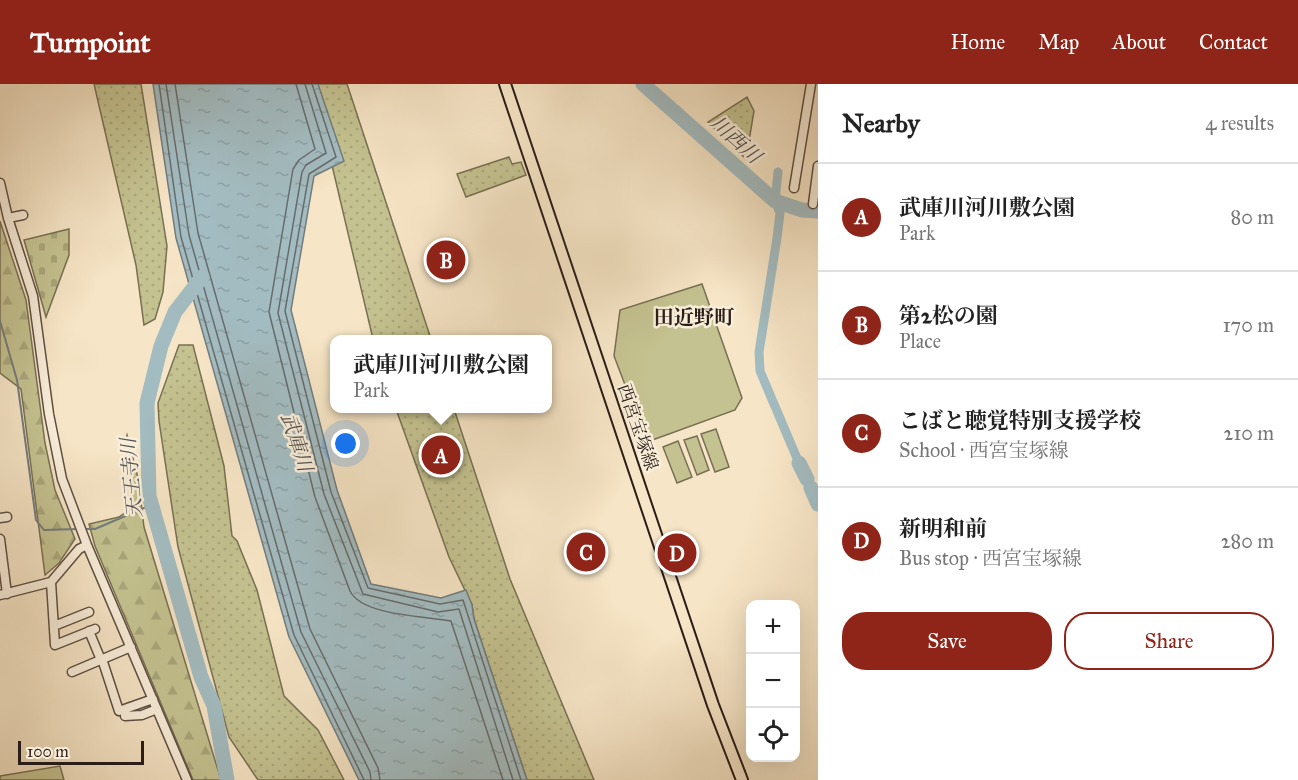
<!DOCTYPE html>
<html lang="en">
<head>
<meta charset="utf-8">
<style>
  body { margin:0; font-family:"IM FELL Great Primer","Noto Serif JP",serif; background:#f2f2f2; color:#222 }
  .controls { position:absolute; right:18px; bottom:18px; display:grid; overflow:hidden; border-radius:12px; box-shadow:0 6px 24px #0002 }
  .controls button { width:54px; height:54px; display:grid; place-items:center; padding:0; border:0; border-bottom:2px solid #e0e0e0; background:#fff; color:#222; font:30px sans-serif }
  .scale { position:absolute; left:18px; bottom:15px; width:126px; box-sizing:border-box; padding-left:6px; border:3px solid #2b1d18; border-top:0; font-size:16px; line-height:21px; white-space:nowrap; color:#2b1d18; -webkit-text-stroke:4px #f9eeda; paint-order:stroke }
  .you { position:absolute; left:346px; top:360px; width:21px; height:21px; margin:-15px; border:4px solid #fff; border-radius:50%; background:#1a73e8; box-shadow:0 0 0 9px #1a73e833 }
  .badge { display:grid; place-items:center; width:39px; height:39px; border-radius:50%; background:#8f2418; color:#fff; font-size:20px; font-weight:700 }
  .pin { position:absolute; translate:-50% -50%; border:3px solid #fff; box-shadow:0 2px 6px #0006 }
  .popup { position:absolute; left:330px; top:251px; width:222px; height:78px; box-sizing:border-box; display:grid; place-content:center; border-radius:12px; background:#fff; filter:drop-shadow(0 2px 4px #0005); font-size:20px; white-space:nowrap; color:#767676 }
  .popup b { font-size:22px; color:#222 }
  .popup::after { content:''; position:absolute; left:50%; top:100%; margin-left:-12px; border:12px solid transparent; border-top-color:#fff }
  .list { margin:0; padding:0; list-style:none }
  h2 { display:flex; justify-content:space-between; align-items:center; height:78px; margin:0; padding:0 24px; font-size:26px }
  h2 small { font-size:20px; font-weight:400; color:#767676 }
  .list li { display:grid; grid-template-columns:39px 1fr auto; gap:18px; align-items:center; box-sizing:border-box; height:108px; padding:0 24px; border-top:2px solid #e0e0e0 }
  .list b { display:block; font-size:22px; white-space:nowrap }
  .list p { margin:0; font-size:20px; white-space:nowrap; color:#767676 }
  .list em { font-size:20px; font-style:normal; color:#767676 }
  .actions { display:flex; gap:12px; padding:18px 24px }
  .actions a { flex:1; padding:14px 0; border:2px solid #8f2418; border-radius:24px; text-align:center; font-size:21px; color:#8f2418 }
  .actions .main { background:#8f2418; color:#fff }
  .icon { flex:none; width:33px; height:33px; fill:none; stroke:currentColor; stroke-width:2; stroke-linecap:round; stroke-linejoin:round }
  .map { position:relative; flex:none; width:818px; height:696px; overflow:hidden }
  header { display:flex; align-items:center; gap:36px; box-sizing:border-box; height:84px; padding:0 30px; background:#8f2418; color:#fff }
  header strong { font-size:28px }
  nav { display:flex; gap:33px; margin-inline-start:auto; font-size:21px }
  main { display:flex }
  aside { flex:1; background:#fff }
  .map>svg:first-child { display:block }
  .green { fill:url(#green-dots); stroke:#787054; stroke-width:1.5 }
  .forest { fill:url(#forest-firs); stroke:#787054; stroke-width:1.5 }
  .cemetery { fill:url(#cemetery-stones); stroke:#787054; stroke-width:1.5 }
  .pitch { fill:#c4c290; stroke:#787054; stroke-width:1.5 }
  .water { fill:url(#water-ripples); stroke:#737c7d; stroke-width:1.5 }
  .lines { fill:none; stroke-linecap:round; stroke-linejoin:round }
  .shore { stroke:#676c6c; stroke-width:1.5 }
  .stream { stroke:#737c7d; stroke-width:2 }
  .canal { stroke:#a3bcc1; stroke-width:9 }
  .river { stroke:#a3bcc1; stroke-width:15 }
  .minor-casing { stroke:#5e4f44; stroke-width:11 }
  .major-casing { stroke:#2b1d18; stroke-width:14 }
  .minor { stroke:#f9eeda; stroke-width:8 }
  .major { stroke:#f6e5c6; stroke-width:10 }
  .labels { text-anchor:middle; stroke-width:5; stroke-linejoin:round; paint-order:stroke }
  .street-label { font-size:18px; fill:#2b1d18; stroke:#f9eeda }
  .water-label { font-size:20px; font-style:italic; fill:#555553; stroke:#f9eeda }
  .neighbourhood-label { font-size:20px; font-weight:bold; fill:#2b1d18; stroke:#f9eeda }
</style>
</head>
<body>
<header>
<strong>Turnpoint</strong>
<nav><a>Home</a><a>Map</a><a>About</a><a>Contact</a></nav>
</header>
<main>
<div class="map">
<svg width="818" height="696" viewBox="0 0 818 696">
  <defs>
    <pattern id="green-dots" width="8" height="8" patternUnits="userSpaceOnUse" patternTransform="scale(1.5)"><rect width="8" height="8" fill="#c4c290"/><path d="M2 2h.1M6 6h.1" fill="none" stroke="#a9a67b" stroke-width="1.8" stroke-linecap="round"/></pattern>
    <pattern id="forest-firs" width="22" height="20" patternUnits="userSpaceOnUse" patternTransform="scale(1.5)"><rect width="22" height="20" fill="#c4c290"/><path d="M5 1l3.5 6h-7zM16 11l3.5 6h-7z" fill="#a9a67b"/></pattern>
    <pattern id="cemetery-stones" width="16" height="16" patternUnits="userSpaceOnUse" patternTransform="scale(1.5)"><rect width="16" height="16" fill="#c4c290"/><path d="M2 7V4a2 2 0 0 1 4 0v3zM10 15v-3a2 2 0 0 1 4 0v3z" fill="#a9a67b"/></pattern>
    <pattern id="water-ripples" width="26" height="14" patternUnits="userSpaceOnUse" patternTransform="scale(1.5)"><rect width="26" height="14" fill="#a3bcc1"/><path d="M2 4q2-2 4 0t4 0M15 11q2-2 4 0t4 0" fill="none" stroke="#8ca1a5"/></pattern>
  </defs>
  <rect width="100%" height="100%" fill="#f6e5c6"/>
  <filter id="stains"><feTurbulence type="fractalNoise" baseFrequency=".00333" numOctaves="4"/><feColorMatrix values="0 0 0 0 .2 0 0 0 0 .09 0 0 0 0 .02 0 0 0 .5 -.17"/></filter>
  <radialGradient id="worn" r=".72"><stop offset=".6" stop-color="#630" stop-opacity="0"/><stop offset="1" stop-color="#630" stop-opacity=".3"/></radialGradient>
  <path class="green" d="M94 0H141L167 162 163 208 155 235 144 241 136 181Z
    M306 0H347L431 255H373L331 77Z
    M747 13 754 27 746 75 708 38Z
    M509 73 512 80 521 78 526 91 466 113 457 90Z
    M179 261H193L224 382 232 452 237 457 257 506 284 612 318 646 344 696H258L229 653 178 463 159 337 158 319Z
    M396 325H454L510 495 594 696H527L474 535 472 521 449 473Z"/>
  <path class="forest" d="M0 137 26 216 45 359 55 406 75 455 59 479 45 491 21 305 0 289Z
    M127 351 138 394 144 443 221 696H193L95 462 89 440 119 433 133 423 125 358Z"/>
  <path class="cemetery" d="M69 145V171L46 233 24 156Z"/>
  <path class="pitch" d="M702 200 742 314 735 326 647 358 614 272 620 226Z
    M716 345 729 383 715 388 701 350Z
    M697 352 709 386 697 391 684 356Z
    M678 357 692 393 677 399 663 363Z
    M60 682 64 696H0V692Z"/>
  <path class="water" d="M153 0H318L344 77 314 92 291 226 337 406 371 500 441 514 466 506 472 521 474 535 527 696H359L289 553 176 154Z"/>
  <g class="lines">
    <path class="shore" d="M159 0 181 153 294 551 364 696
      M166 0 189 151 301 548 370 688 371 696
      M175 0 198 149 310 545 378 684 380 696
      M296 0 315 65 299 76 293 85 269 228 315 413 350 507C362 532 427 532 451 537L503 696
      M305 0 326 69 306 81 302 88 278 229 324 410 363 510 438 528 459 525 513 696
      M312 0 336 73 309 90 285 227 331 408 368 504 440 520 463 516 521 696"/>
    <path class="stream" d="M0 237 17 296 36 436 44 446 78 445
      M83 445H95L151 421"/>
    <path class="canal" d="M778 88 775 117 780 129 777 154 759 268 760 287 799 379"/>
    <path class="river" d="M643 0 775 117 802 126 818 127
      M202 193 175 228 161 262 147 319 149 412 201 593 214 622 227 696
      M799 379 807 395
      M811 404 818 420"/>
    <defs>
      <path id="minor" d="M0 99 8 134 33 212 49 330 62 395 87 461 187 696
        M794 104 811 0
        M813 120 818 82
        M8 134 23 131
        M0 434 7 433
        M0 455 7 510
        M87 461 79 465 51 498 55 561 95 545
        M0 511 51 498
        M54 542 89 528
        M89 547 101 576
        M102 575 119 627 153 615
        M72 588 131 563
        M125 632 142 631 157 625"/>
      <path id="major" d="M505 0 713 621 742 696"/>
    </defs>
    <use href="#minor" class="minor-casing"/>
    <use href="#major" class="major-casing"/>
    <use href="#minor" class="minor"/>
    <use href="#major" class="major"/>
  </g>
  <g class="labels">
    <g class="street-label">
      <text transform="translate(638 343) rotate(71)" y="6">西宮宝塚線</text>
    </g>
    <g class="water-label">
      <text transform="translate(736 55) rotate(42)" y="7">川西川</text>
      <text transform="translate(297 358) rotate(72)" y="7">武庫川</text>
      <text transform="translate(131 394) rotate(-95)" y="7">天王寺川</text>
    </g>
    <g class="neighbourhood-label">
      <text x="694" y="240">田近野町</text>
    </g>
  </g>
  <rect width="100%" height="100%" filter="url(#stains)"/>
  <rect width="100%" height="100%" fill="url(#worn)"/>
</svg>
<div class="controls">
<button>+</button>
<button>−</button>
<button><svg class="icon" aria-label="locate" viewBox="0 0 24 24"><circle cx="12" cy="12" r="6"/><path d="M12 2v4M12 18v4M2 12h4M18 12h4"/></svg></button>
</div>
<div class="scale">100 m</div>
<div class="you"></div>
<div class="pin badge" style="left:441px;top:371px">A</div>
<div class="popup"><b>武庫川河川敷公園</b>Park</div>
<div class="pin badge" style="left:446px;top:176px">B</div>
<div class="pin badge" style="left:586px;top:468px">C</div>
<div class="pin badge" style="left:677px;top:469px">D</div>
</div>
<aside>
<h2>Nearby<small>4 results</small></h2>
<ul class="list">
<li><span class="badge">A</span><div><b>武庫川河川敷公園</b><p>Park</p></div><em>80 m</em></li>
<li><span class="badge">B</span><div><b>第2松の園</b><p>Place</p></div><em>170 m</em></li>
<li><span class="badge">C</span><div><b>こばと聴覚特別支援学校</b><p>School · 西宮宝塚線</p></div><em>210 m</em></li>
<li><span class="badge">D</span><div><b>新明和前</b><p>Bus stop · 西宮宝塚線</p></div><em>280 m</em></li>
</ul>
<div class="actions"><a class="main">Save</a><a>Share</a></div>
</aside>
</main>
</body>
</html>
